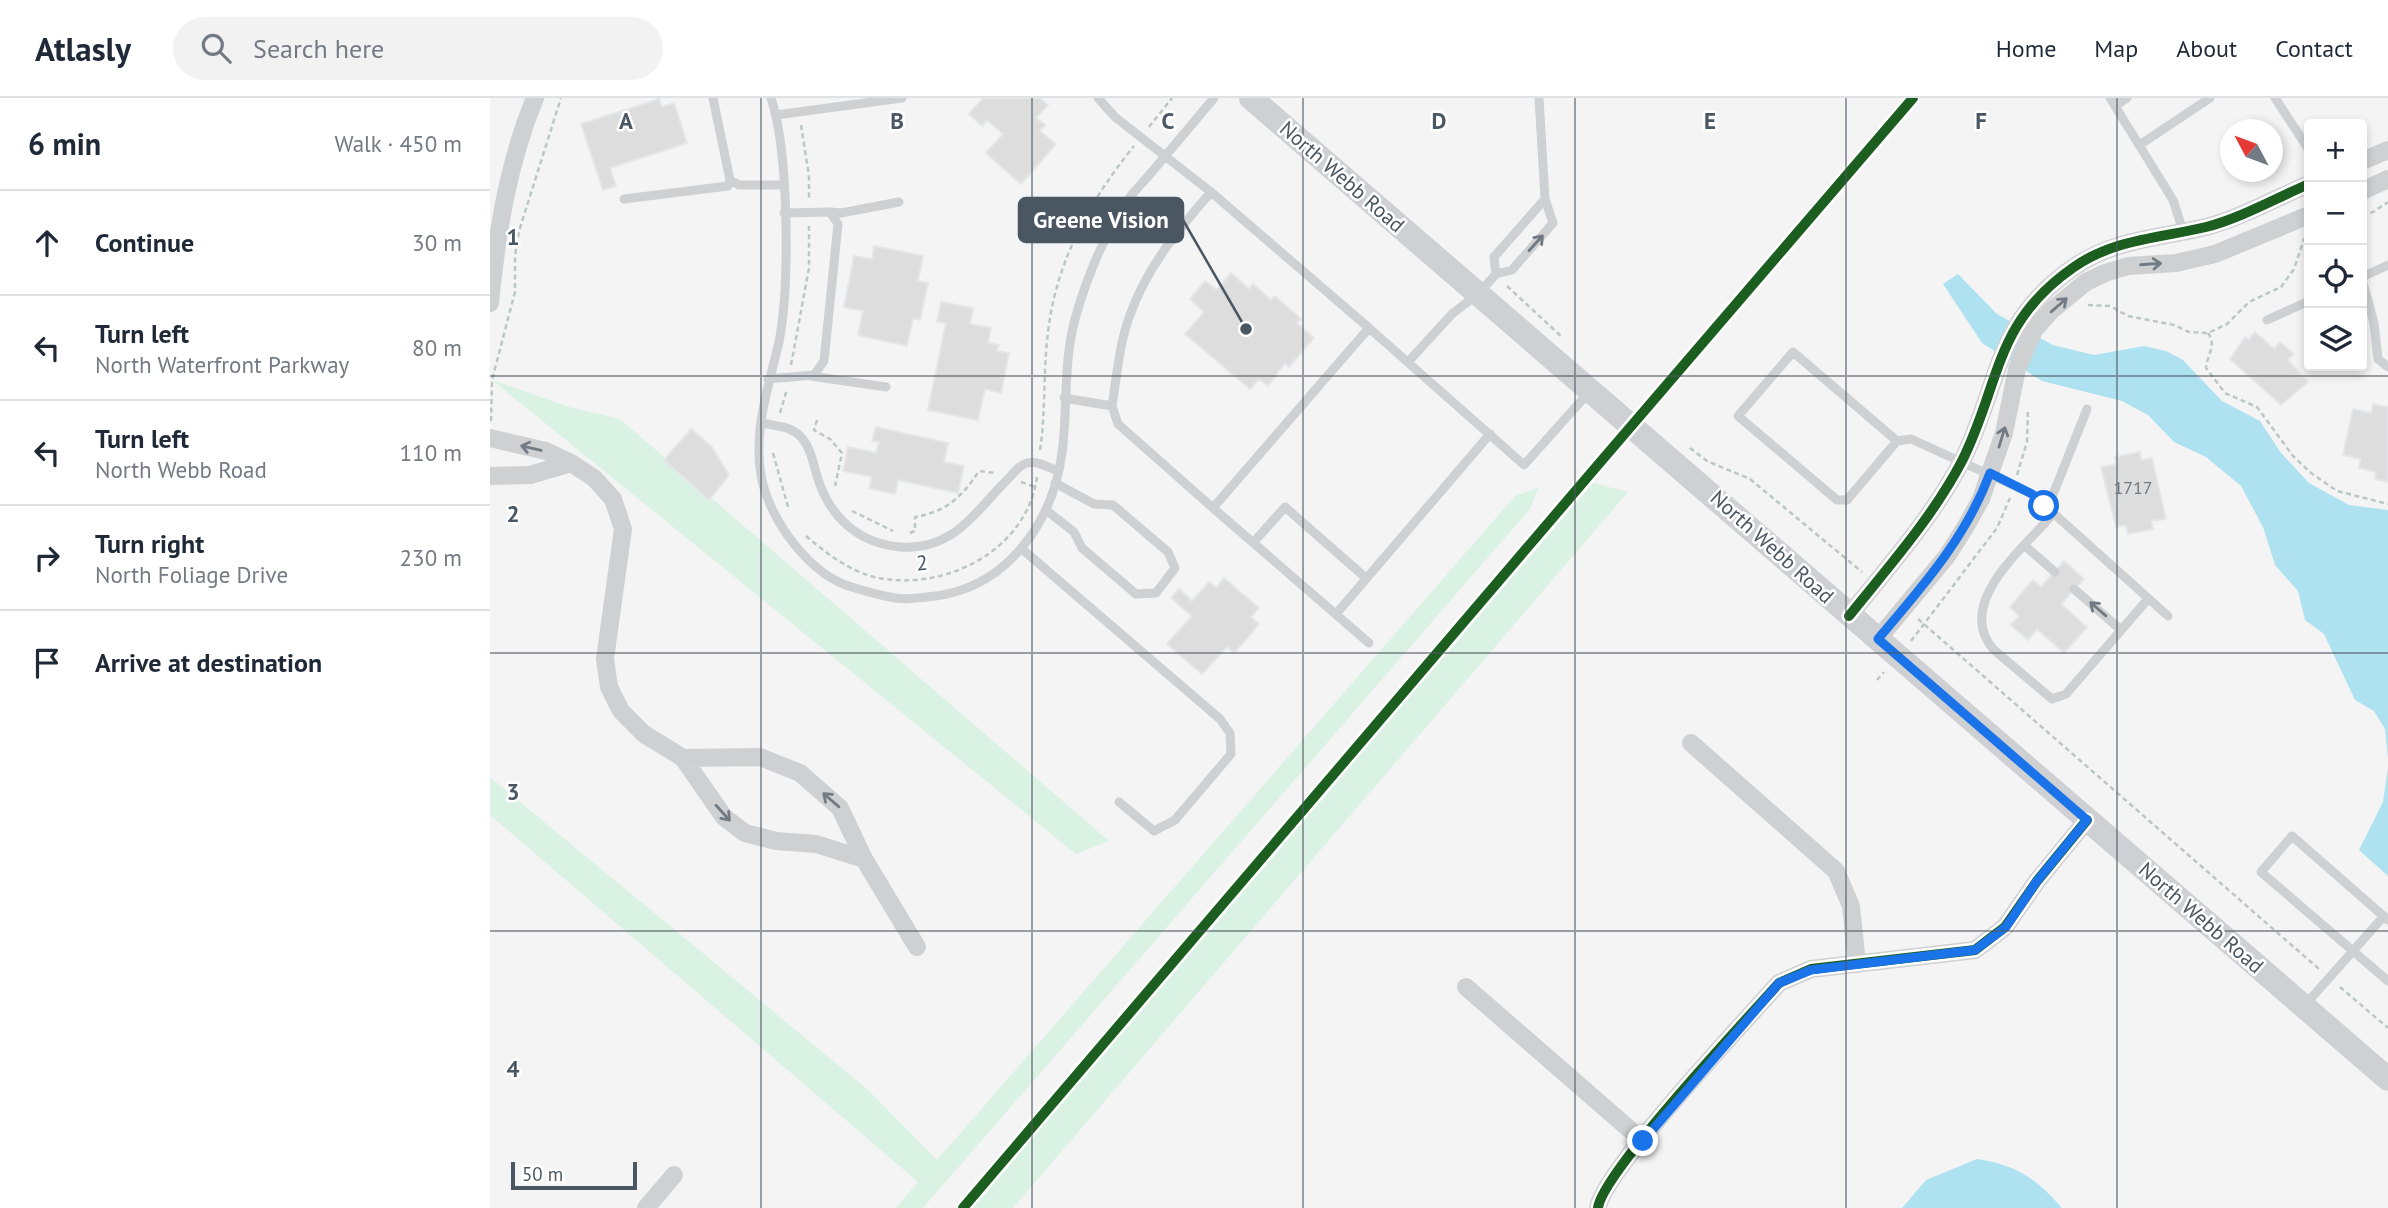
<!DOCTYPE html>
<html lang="en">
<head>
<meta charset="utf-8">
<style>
  body { margin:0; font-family:"PT Sans",sans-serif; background:#f2f2f3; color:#1f2937 }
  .controls { position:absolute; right:21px; top:21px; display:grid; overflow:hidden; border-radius:7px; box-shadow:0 4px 10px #0003 }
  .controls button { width:63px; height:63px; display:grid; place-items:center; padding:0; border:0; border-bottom:2px solid #e0e1e3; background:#fff; color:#1f2937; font:35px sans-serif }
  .compass { position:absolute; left:1730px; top:21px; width:63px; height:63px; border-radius:50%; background:#fff; box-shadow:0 4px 10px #0003; rotate:311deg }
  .scale { position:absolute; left:21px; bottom:18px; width:126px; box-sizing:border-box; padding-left:7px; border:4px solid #4a5661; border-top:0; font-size:19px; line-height:24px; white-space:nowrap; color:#4a5661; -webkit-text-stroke:5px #fff; paint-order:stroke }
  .stop { position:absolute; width:21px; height:21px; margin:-16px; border:5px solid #1a73e8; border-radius:50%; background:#fff }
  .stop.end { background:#1a73e8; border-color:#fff; box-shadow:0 2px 7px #0008 }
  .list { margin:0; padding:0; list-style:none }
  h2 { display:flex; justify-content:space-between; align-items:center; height:91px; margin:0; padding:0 28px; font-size:30px }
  h2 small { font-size:23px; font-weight:400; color:#747a83 }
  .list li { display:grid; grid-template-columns:46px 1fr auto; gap:21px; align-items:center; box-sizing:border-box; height:105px; padding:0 28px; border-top:2px solid #e0e1e3 }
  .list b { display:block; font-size:26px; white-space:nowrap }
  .list p { margin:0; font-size:23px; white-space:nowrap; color:#747a83 }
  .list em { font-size:23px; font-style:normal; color:#747a83 }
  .icon { flex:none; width:38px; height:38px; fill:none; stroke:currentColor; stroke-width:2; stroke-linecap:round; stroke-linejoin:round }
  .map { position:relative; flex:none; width:1898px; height:1110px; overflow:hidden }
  header { display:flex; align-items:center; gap:42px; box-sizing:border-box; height:98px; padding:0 35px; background:#fff; border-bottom:2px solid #e0e1e3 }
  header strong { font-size:33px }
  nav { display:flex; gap:38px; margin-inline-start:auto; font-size:24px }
  .search { width:490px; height:63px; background:#f2f2f3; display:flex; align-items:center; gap:18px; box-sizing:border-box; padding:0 24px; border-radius:38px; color:#747a83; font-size:26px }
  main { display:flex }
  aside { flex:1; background:#fff }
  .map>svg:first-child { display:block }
  .green { fill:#d9f2e3 }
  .water { fill:#aee2f0 }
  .building { fill:#ddddde; stroke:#e5e6e7; stroke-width:2 }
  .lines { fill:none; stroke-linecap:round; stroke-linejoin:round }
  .path { stroke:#bcc7c4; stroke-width:2.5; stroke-dasharray:5 3.5; stroke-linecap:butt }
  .service { stroke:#ced0d2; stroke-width:9 }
  .minor { stroke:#ced0d2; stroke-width:18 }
  .secondary { stroke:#ced0d4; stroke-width:24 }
  .cycleway-casing { stroke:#fff; stroke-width:15 }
  .cycleway { stroke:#1b5e20; stroke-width:10 }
  .oneway { stroke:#727b83 }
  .route { stroke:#1a73e8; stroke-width:9 }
  .grid { fill:none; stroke:#4a5661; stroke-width:2; stroke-opacity:0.55 }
  .labels { text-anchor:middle; stroke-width:5; stroke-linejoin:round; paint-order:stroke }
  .number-label { font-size:18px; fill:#707881 }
  .street-label { font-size:21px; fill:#4a5661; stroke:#fff }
  .grid-label { font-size:23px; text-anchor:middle; font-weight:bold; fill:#4a5661; stroke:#fff; stroke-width:5; stroke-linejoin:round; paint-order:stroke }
  .leader { fill:none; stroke:#4a5661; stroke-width:2.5 }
  .callout-dot { fill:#4a5661; stroke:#fff; stroke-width:2.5 }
  .callout { fill:#4a5661; stroke:#4a5661; stroke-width:2.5 }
  .callout-label { font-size:23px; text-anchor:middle; font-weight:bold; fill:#fff }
</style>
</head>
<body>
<header>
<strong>Atlasly</strong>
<div class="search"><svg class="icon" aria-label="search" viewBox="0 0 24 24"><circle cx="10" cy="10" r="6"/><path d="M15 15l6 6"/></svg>Search here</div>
<nav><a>Home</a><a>Map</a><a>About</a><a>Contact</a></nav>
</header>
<main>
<aside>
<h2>6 min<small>Walk · 450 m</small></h2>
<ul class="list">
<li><svg class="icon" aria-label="ahead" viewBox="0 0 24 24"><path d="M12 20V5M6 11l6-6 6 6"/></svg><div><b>Continue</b></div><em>30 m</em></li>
<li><svg class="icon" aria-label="left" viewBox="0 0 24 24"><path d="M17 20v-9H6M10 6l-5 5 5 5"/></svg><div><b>Turn left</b><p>North Waterfront Parkway</p></div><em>80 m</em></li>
<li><svg class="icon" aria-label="left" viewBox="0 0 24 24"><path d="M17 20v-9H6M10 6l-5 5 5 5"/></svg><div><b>Turn left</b><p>North Webb Road</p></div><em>110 m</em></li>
<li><svg class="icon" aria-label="right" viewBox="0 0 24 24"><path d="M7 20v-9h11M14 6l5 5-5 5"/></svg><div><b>Turn right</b><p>North Foliage Drive</p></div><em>230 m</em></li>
<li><svg class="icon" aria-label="arrive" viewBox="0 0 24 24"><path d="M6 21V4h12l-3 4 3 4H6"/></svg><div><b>Arrive at destination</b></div></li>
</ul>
</aside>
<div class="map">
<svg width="1898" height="1110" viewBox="0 0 1898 1110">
  <rect width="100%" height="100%" fill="#f4f4f4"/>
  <path class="green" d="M2 282 79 309 130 321 619 743 586 756Z
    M1103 385 1138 394 523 1110H480Z
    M1048 390 1040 411 433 1110H406L428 1084 0 717V679L377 991 447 1062 1025 398Z"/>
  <path class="water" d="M1468 176 1507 216 1563 247 1604 257 1654 248 1676 253 1693 262 1732 303 1770 323 1791 355 1819 385 1859 407 1898 412V661L1895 631 1884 613 1865 602 1834 536 1815 522 1808 493 1785 467 1773 429 1751 388 1716 359 1684 344 1658 317 1632 303 1552 283 1492 245 1453 186Z
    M1898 669V778L1869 752 1893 704Z
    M1487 1061C1526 1067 1546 1080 1572 1110H1412L1436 1082Z"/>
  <path class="building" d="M493 0H550L558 7 546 20 555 27 550 33 566 46 531 86 496 55 513 36 497 22 492 28 479 16Z
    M169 1 172 9 184 5 197 45 120 70 126 88 113 92 91 26Z
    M384 148 433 158 428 183 438 185 430 222 423 220 417 248 368 237 373 213 354 209 364 158 382 161Z
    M741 175 759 191 763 186 781 202 785 198 811 221 807 225 824 240 799 269 795 265 778 288 769 281 760 291 695 236 714 214 700 201 715 183 727 192Z
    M451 204 483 210 480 226 501 230 498 245 509 247 507 253 519 255 511 295 495 291 488 322 438 312 456 225 447 224Z
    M1765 234 1784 251 1790 244 1804 256 1798 262 1818 284 1791 307 1740 261 1755 239 1759 242Z
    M1883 306 1898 309V384L1885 381 1886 374 1869 370 1871 361 1853 357 1863 311 1881 315Z
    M386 329 458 345 454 364 474 368 468 395 408 382 405 396 379 390 382 379 353 373 358 349 386 355 389 344 382 343Z
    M201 331 222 349 239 377 219 402 174 362Z
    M1650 354 1651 362 1662 360 1676 421 1661 423 1663 431 1638 436 1636 427 1626 429 1611 369 1626 366 1625 359Z
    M1574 463 1594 481 1571 506 1597 529 1574 555 1547 531 1538 542 1521 527 1529 518 1520 509 1543 482 1551 489Z
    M734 480 769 510 761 519 769 526 744 555 737 549 712 576 677 546 702 518 681 500 689 491 702 503 719 484 726 490Z"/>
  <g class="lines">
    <path class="path" d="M311 27 319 78V101
      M659 29 682 0
      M1872 117 1883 114 1898 104
      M1017 188 1073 240
      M1598 207 1620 208 1638 218 1684 227 1699 234 1718 235 1737 226 1759 204 1791 189 1804 171 1814 141 1819 137
      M1718 235C1727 247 1717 257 1716 270L1735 295 1767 309 1803 358 1821 375 1847 393 1898 406
      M301 267 319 170V128
      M290 315 297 291
      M327 322 324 332 340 341 352 355 345 388
      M1 323 2 282 25 194V158L29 133 71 0
      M1200 350 1217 363 1260 381 1372 474
      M550 352C556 313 553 273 558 234 566 164 600 102 644 48
      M283 355 298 409
      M1527 377 1537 344 1538 312
      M531 384 545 389
      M362 413 403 433
      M420 435 425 433V419C456 414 472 399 489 373L505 375
      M316 438C336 455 358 472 384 479 453 495 537 453 547 379
      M1428 521 1829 871
      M1421 543 1507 430 1520 400
      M1387 582 1394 574
      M1850 889 1898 930"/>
    <path class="service" d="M223 0 240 82 249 87H294
      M281 0C299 54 300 187 289 244 279 288 263 331 271 377 278 420 320 479 365 490 378 494 392 498 406 500 416 502 427 500 437 499 514 493 562 428 572 355 578 310 573 265 585 221 595 185 611 146 630 113 637 100 651 87 661 75 682 50 703 25 724 0
      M608 0 625 19 721 94 879 230 723 410 628 326 622 308
      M1620 0 1683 102 1693 133
      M1785 0 1819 52
      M1625 8 1637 0
      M286 17 412 0
      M1651 46 1720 0
      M134 101 238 88 240 82
      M341 114 351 115 409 104
      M1006 176 1004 159 1055 101
      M1872 179 1898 167
      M1872 181 1884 225 1888 261 1898 269
      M1777 222 1819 203
      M879 230 1034 367 1100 293
      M918 264 962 216 989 195 1006 176 1022 172 1063 125 1055 101 1049 0
      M321 278 396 289
      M278 281 324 277 334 263 348 126 340 114 294 115
      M574 300 622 308C627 278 629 246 640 217 657 169 688 132 721 94
      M272 325C285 328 301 328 311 339 321 350 323 365 327 378 339 418 367 445 410 449 463 453 484 415 517 382 523 376 529 367 537 365 548 363 558 369 568 373
      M1407 343 1357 402H1347L1248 318 1303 254 1407 343 1421 341 1542 396 1678 518
      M1554 408 1562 399 1597 311
      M723 410 879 545
      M556 412 584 434 592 450 646 496 666 495 685 470 678 454 623 407 604 406 565 385
      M1563 416C1534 450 1463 506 1504 552L1562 601 1576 596 1658 501
      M763 445 795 409 876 480
      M1535 448 1565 474
      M532 451 730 621 740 635 741 656 685 722 664 733 629 704
      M1584 491 1631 532
      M846 516 1000 336
      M1898 822 1802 738 1771 774 1898 883
      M1815 907 1894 818"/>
    <path class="minor" d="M1872 63 1898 52
      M1872 93 1898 81
      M0 205C7 135 18 65 45 0
      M0 340 56 353 81 365 104 380 123 401 133 431 115 561 119 589 131 613 154 636 193 660 234 719 255 735 286 743 326 746 374 761
      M0 378 40 377 81 365
      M1359 518C1399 468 1442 420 1472 363 1511 285 1503 225 1584 169 1624 141 1671 140 1716 129 1751 120 1786 100 1819 86
      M1388 541 1457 458 1476 428 1491 401 1514 335 1527 271 1544 232 1562 212 1596 184 1615 175 1638 168 1686 165 1725 156 1819 117
      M1201 645 1346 773 1361 808 1367 866
      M193 660 270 659 310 675 350 710 374 761 427 849
      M976 889 1153 1043
      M156 1110 184 1077
      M1108 1110C1112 1075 1257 921 1289 885L1321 871 1485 852 1515 829 1547 783 1597 722"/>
    <path class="secondary" d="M761 0 1898 981"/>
    <defs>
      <path id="cycleway" d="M1359 518C1399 468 1442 420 1472 363 1511 285 1503 225 1584 169 1624 141 1671 140 1716 129 1751 120 1786 100 1819 86
        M473 1110C792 741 1104 368 1423 0
        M1108 1110C1112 1075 1257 921 1289 885L1321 871 1485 852 1515 829 1547 783 1597 722"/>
    </defs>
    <use href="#cycleway" class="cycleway-casing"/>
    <use href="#cycleway" class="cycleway"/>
  </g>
  <defs><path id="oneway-shaft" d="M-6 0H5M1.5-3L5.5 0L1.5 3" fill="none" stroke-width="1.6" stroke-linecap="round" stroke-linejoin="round" transform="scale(1.75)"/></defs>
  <g class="oneway">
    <use href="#oneway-shaft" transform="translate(1046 145) rotate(-48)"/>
    <use href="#oneway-shaft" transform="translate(1661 166) rotate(-4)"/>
    <use href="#oneway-shaft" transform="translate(1569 207) rotate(-41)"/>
    <use href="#oneway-shaft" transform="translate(1512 339) rotate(-73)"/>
    <use href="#oneway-shaft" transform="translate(41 350) rotate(-167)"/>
    <use href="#oneway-shaft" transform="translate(1608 511) rotate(-139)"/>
    <use href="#oneway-shaft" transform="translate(341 702) rotate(-139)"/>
    <use href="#oneway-shaft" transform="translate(233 715) rotate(48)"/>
  </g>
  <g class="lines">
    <path class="route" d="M1153 1043 1289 885 1321 872 1485 852 1516 829 1547 783 1597 722 1388 541C1432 489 1476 440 1500 375L1542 396 1554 408"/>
  </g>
  <path class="grid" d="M271 0V1110M542 0V1110M813 0V1110M1085 0V1110M1356 0V1110M1627 0V1110M0 278H1898M0 555H1898M0 833H1898"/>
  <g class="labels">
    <g class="number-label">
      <text x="1643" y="396">1717</text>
    </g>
    <g class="street-label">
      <text transform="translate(852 79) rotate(41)" y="7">North Webb Road</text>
      <text transform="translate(1282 449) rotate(42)" y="7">North Webb Road</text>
      <text transform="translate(432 465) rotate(-4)" y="7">2</text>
      <text transform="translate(1711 820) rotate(41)" y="7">North Webb Road</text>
    </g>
  </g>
  <g class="grid-label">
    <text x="136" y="31">A</text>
    <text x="407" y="31">B</text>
    <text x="678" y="31">C</text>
    <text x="949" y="31">D</text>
    <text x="1220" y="31">E</text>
    <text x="1491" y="31">F</text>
    <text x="23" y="147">1</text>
    <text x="23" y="424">2</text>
    <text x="23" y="702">3</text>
    <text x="23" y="979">4</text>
  </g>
  <path class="leader" d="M756 231L693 122"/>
  <circle class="callout-dot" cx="756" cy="231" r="7"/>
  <rect class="callout" x="529" y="100" width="164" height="44" rx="7"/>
  <g class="callout-label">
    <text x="611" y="130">Greene Vision</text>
  </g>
</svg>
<div class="controls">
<button>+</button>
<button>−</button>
<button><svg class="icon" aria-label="locate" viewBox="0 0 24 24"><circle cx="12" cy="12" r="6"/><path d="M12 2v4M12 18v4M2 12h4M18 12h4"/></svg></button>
<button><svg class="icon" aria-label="layers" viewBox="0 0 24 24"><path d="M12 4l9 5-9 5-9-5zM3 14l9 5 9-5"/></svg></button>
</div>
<svg class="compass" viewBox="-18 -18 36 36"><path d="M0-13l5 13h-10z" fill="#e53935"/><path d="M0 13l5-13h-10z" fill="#747a83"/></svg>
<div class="scale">50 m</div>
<div class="stop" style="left:1554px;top:408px"></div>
<div class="stop end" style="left:1153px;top:1043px"></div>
</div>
</main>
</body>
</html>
